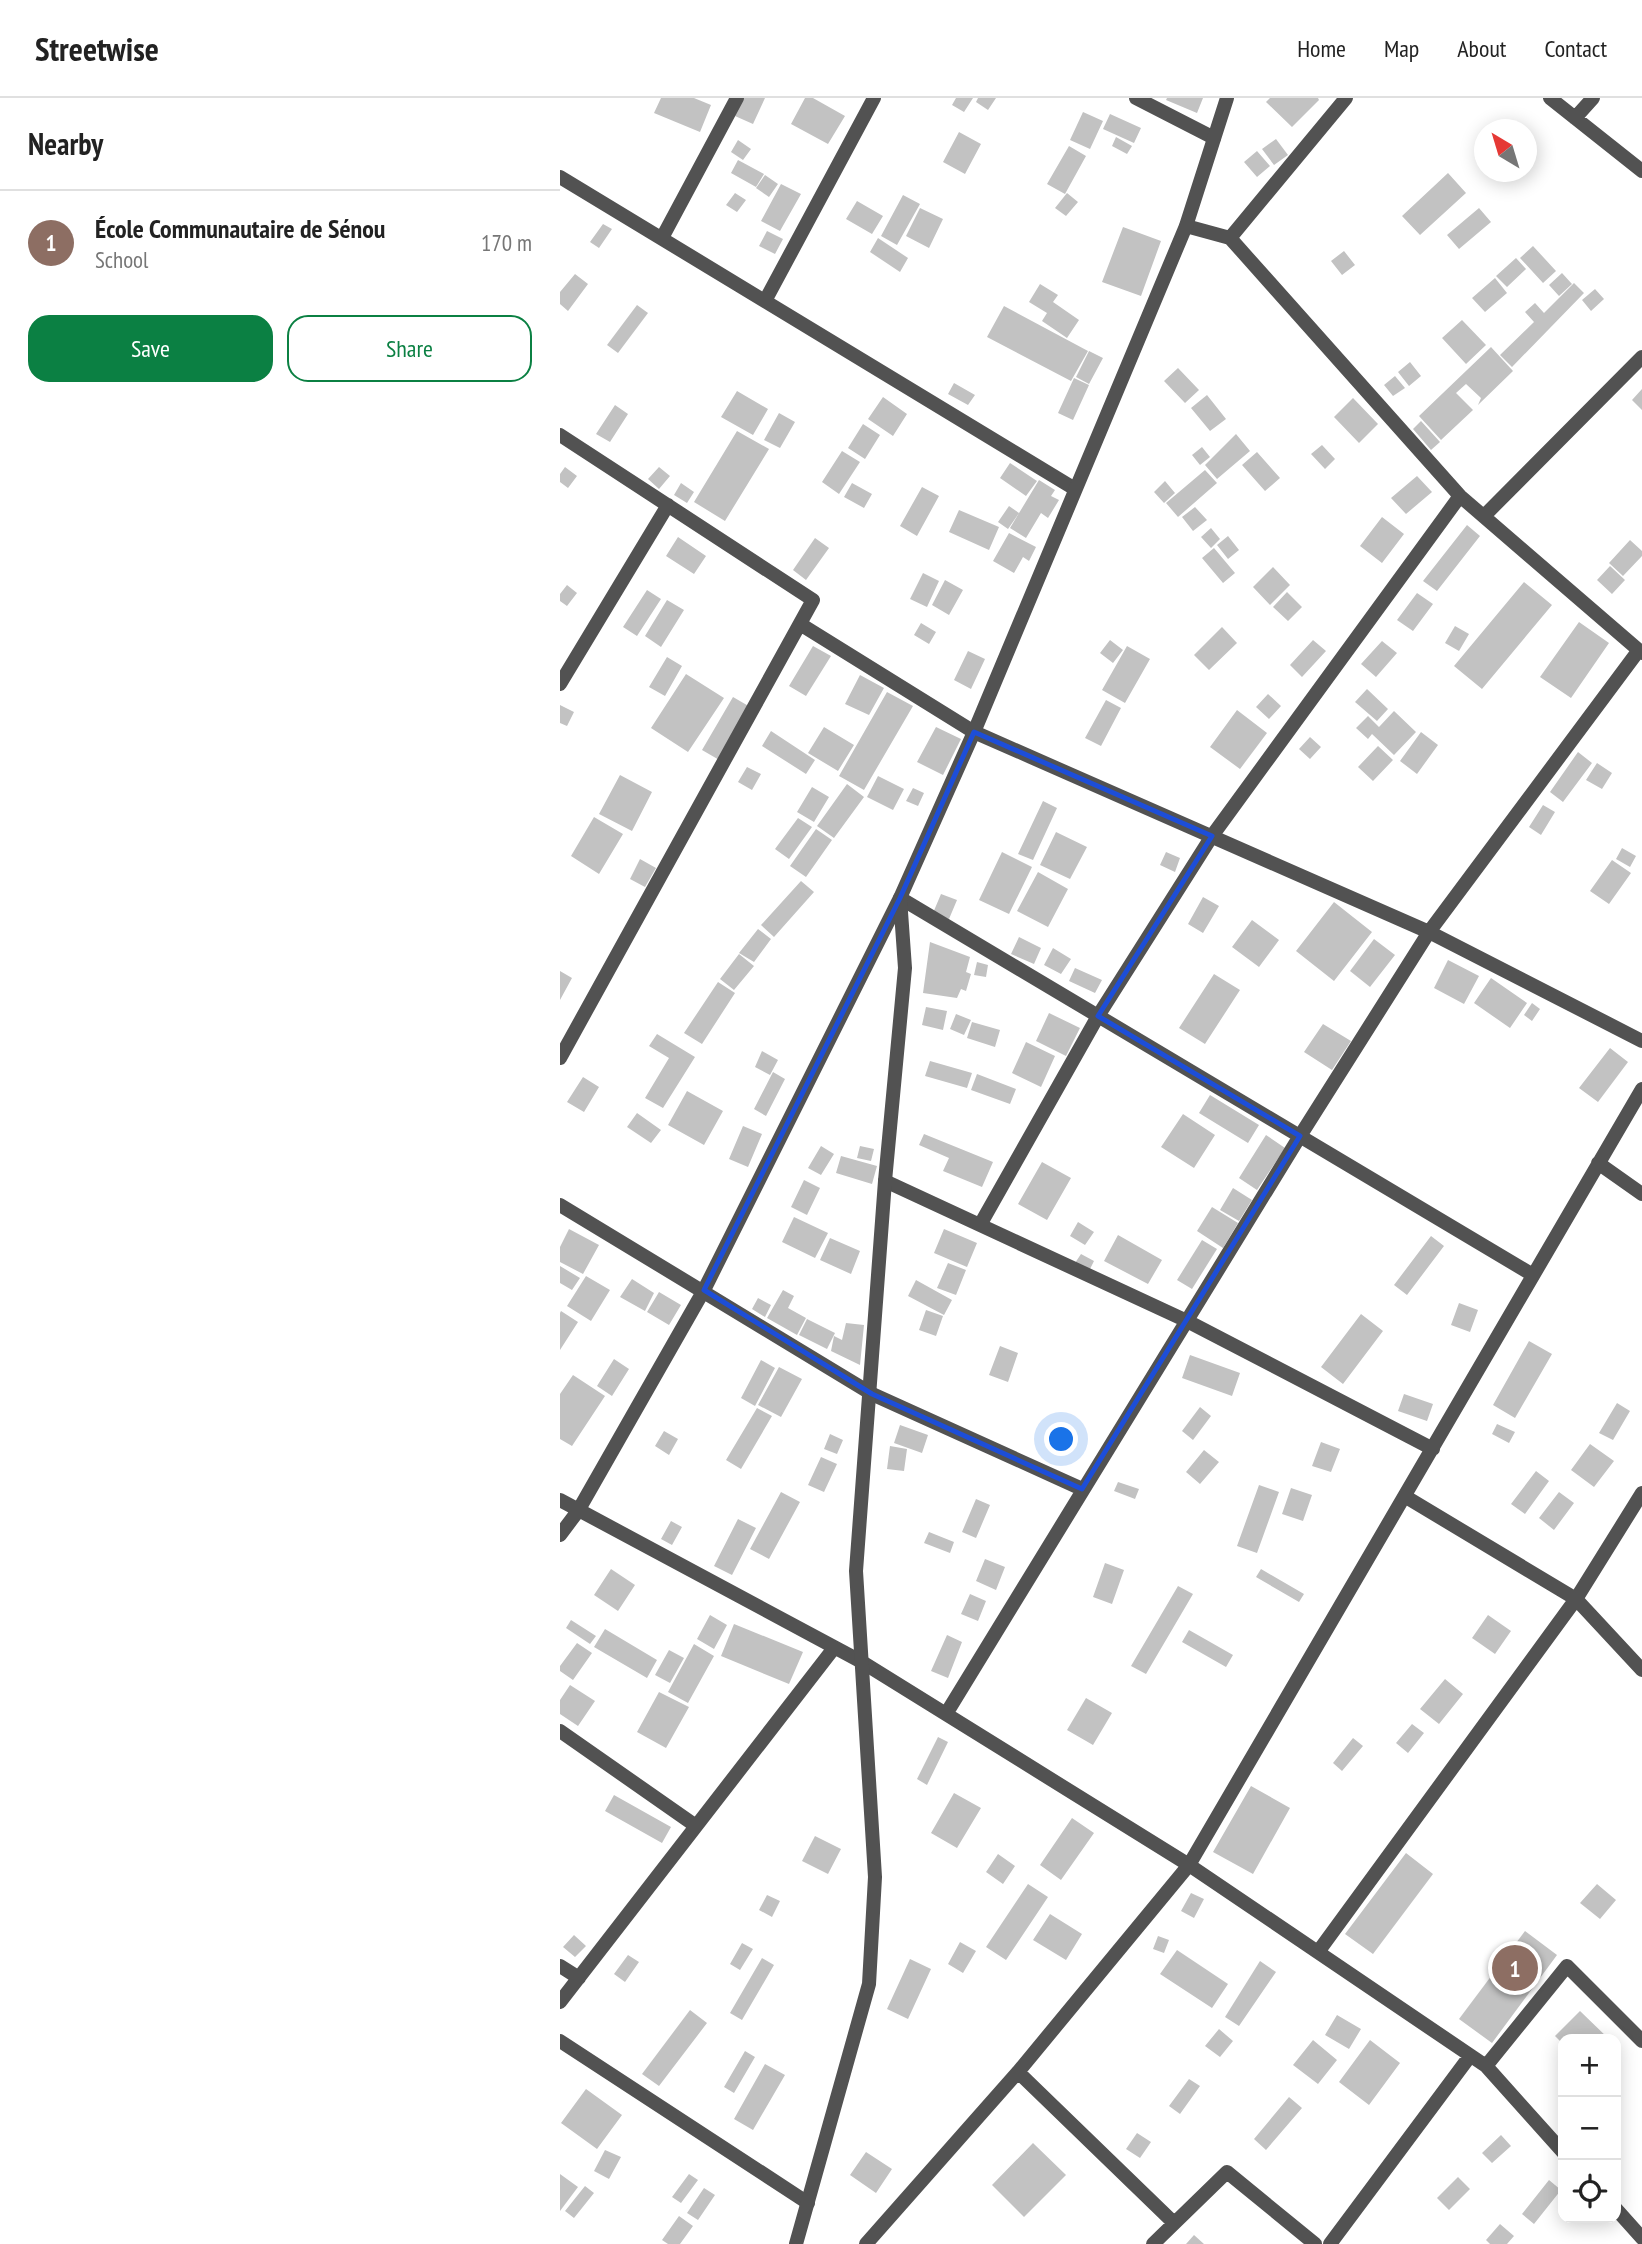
<!DOCTYPE html>
<html lang="en">
<head>
<meta charset="utf-8">
<style>
  body { margin:0; font-family:"PT Sans Narrow",sans-serif; background:#f6f6f6; color:#222 }
  .controls { position:absolute; right:21px; bottom:21px; display:grid; overflow:hidden; border-radius:14px; box-shadow:0 4px 18px #0003 }
  .controls button { width:63px; height:63px; display:grid; place-items:center; padding:0; border:0; border-bottom:2px solid #e0e0e0; background:#fff; color:#222; font:35px sans-serif }
  .compass { position:absolute; left:914px; top:21px; width:63px; height:63px; border-radius:50%; background:#fff; box-shadow:0 4px 18px #0003; rotate:322deg }
  .you { position:absolute; left:502px; top:1342px; width:24px; height:24px; margin:-18px; border:5px solid #fff; border-radius:50%; background:#1a73e8; box-shadow:0 0 0 10px #1a73e833 }
  .badge { display:grid; place-items:center; width:46px; height:46px; border-radius:50%; background:#0b8043; color:#fff; font-size:23px; font-weight:700 }
  .pin { position:absolute; translate:-50% -50%; border:4px solid #fff; box-shadow:0 2px 7px #0006 }
  .list { margin:0; padding:0; list-style:none }
  h2 { display:flex; justify-content:space-between; align-items:center; height:91px; margin:0; padding:0 28px; font-size:30px }
  h2 small { font-size:23px; font-weight:400; color:#767676 }
  .list li { display:grid; grid-template-columns:46px 1fr auto; gap:21px; align-items:center; box-sizing:border-box; height:105px; padding:0 28px; border-top:2px solid #e0e0e0 }
  .list b { display:block; font-size:26px; white-space:nowrap }
  .list p { margin:0; font-size:23px; white-space:nowrap; color:#767676 }
  .list em { font-size:23px; font-style:normal; color:#767676 }
  .actions { display:flex; gap:14px; padding:21px 28px }
  .actions a { flex:1; padding:16px 0; border:2px solid #0b8043; border-radius:21px; text-align:center; font-size:24px; color:#0b8043 }
  .actions .main { background:#0b8043; color:#fff }
  .icon { flex:none; width:38px; height:38px; fill:none; stroke:currentColor; stroke-width:2; stroke-linecap:round; stroke-linejoin:round }
  .map { position:relative; flex:none; width:1082px; height:2146px; overflow:hidden }
  header { display:flex; align-items:center; gap:42px; box-sizing:border-box; height:98px; padding:0 35px; background:#fff; border-bottom:2px solid #e0e0e0 }
  header strong { font-size:33px }
  nav { display:flex; gap:38px; margin-inline-start:auto; font-size:24px }
  main { display:flex }
  aside { flex:1; background:#fff }
  .map>svg:first-child { display:block }
  .building { fill:#c2c2c2 }
  .lines { fill:none; stroke-linecap:round; stroke-linejoin:round }
  .minor { stroke:#525252; stroke-width:14 }
  .tertiary { stroke:#525252; stroke-width:14 }
  .marked { fill:none; stroke:#1d4ed8; stroke-width:5; stroke-linejoin:round }
</style>
</head>
<body>
<header>
<strong>Streetwise</strong>
<nav><a>Home</a><a>Map</a><a>About</a><a>Contact</a></nav>
</header>
<main>
<aside>
<h2>Nearby<small></small></h2>
<ul class="list">
<li><span class="badge" style="background:#8d6e63">1</span><div><b>École Communautaire de Sénou</b><p>School</p></div><em>170 m</em></li>
</ul>
<div class="actions"><a class="main">Save</a><a>Share</a></div>
</aside>
<div class="map">
<svg width="1082" height="2146" viewBox="0 0 1082 2146">
  <rect width="100%" height="100%" fill="#fff"/>
  <path class="building" d="M101 0H134L151 7 140 34 94 15Z
    M183 0H205L193 26 175 18Z
    M245 0H253L285 18 268 46 231 26Z
    M396 0H413L404 14 392 7Z
    M418 0H436L428 12 416 4Z
    M607 0H643L637 15 606 2Z
    M710 0H758L759 2 732 29 706 4Z
    M523 14 543 23 530 51 510 42Z
    M550 16 581 30 574 45 543 31Z
    M399 34 421 46 405 76 383 64Z
    M556 39 572 48 567 56 552 48Z
    M716 41 728 57 714 67 702 51Z
    M178 42 191 51 183 62 171 54Z
    M509 48 526 58 505 96 487 86Z
    M697 53 710 68 697 79 684 64Z
    M178 62 204 76 196 89 171 75Z
    M888 75 906 95 860 137 842 118Z
    M205 77 218 86 209 99 196 90Z
    M221 86 241 96 220 133 201 123Z
    M175 95 186 102 177 114 166 107Z
    M507 95 518 104 506 118 495 110Z
    M343 97 360 106 337 147 321 138Z
    M297 103 323 118 312 136 286 121Z
    M360 110 383 121 369 150 346 138Z
    M919 110 931 124 899 151 887 137Z
    M43 126 52 131 39 150 30 144Z
    M563 129 601 143 581 198 542 184Z
    M207 133 223 141 215 156 199 148Z
    M318 140 348 160 340 174 310 154Z
    M973 148 996 173 983 185 960 160Z
    M784 153 795 167 782 177 771 163Z
    M956 160 966 171 947 189 936 178Z
    M1002 175 1012 186 999 198 989 187Z
    M15 176 28 186 8 213 0 206V194Z
    M935 180 947 195 925 214 912 200Z
    M1014 185 1024 195 952 269 940 257 974 224 965 214 975 205 984 215Z
    M480 186 498 197 493 204 519 222 507 240 482 223 487 215 469 204Z
    M1035 191 1044 201 1031 213 1022 202Z
    M77 207 88 215 58 255 47 247Z
    M444 208 528 253 511 283 427 239Z
    M902 222 926 247 906 266 882 240Z
    M931 249 953 273 918 307 921 300 906 286 896 295 913 312 881 342 859 318Z
    M529 253 543 260 529 286 516 279Z
    M850 264 861 278 849 288 838 274Z
    M618 270 639 292 625 305 604 283Z
    M835 278 845 290 833 298 824 287Z
    M514 280 529 287 513 322 498 315Z
    M394 285 415 297 408 307 388 296Z
    M1082 291V312L1072 302Z
    M177 293 208 311 193 337 161 319Z
    M647 297 666 321 650 333 631 310Z
    M323 299 347 316 333 338 308 321Z
    M793 300 818 326 799 345 774 319Z
    M55 307 68 316 50 344 36 336Z
    M219 315 235 324 220 350 204 342Z
    M861 323 880 344 871 352 853 331Z
    M303 326 320 337 305 361 288 350Z
    M177 333 209 351 165 423 134 404Z
    M676 336 690 353 657 381 645 367Z
    M762 347 775 361 765 371 751 356Z
    M642 349 650 359 640 367 632 357Z
    M282 353 300 364 279 396 262 384Z
    M697 354 720 380 705 393 682 367Z
    M450 365 477 383 466 398 440 380Z
    M5 369 17 378 8 390 0 384V376Z
    M99 369 110 378 99 391 88 381Z
    M645 372 657 385 618 419 606 405Z
    M857 378 872 394 846 416 831 400Z
    M479 382 495 392 491 398 499 402 488 420 481 415 466 440 450 430Z
    M605 383 615 395 604 405 594 394Z
    M121 385 134 394 127 405 114 397Z
    M292 385 312 396 304 410 284 399Z
    M362 389 379 398 357 438 340 428Z
    M449 408 459 415 448 431 438 424Z
    M635 409 647 422 633 433 622 419Z
    M399 412 439 429 429 452 389 434Z
    M822 419 844 436 822 465 800 448Z
    M907 427 920 438 877 493 863 483Z
    M651 430 660 441 651 450 641 439Z
    M449 435 476 449 469 463 463 459 454 475 433 463Z
    M668 438 679 452 668 461 657 447Z
    M118 439 146 458 134 476 106 458Z
    M255 440 269 450 246 482 233 472Z
    M1070 442 1082 453V458L1063 478 1049 465Z
    M654 450 675 475 663 485 642 460Z
    M1050 468 1065 482 1052 496 1037 482Z
    M713 469 730 487 710 507 693 489Z
    M363 475 379 483 367 509 350 501Z
    M385 482 403 492 389 517 372 507Z
    M964 484 992 507 922 591 894 568Z
    M7 487 17 495 7 508 0 503V496Z
    M87 492 101 501 77 538 63 529Z
    M727 494 742 509 728 523 713 509Z
    M857 495 873 506 853 533 837 522Z
    M107 502 124 512 101 549 85 538Z
    M1019 524 1049 545 1011 600 980 579Z
    M361 525 376 534 369 546 354 537Z
    M895 528 909 536 899 553 885 545Z
    M662 529 677 545 649 572 634 557Z
    M550 542 563 552 553 565 540 555Z
    M753 542 766 553 742 579 730 567Z
    M822 543 837 555 816 579 801 566Z
    M253 548 271 558 246 598 229 588Z
    M567 548 590 561 565 605 542 592Z
    M408 553 425 561 411 591 394 582Z
    M107 559 122 568 105 598 89 589Z
    M126 576 164 600 128 654 91 630Z
    M300 577 324 590 309 617 285 606Z
    M807 591 828 611 817 623 795 604Z
    M327 594 353 608 304 692 279 678Z
    M708 596 721 608 709 621 696 609Z
    M173 599 192 610 161 663 142 652Z
    M546 602 561 610 541 648 525 640Z
    M0 607 14 614 7 628 0 625Z
    M677 612 707 635 680 671 650 649Z
    M834 613 856 634 834 657 812 636 808 641 796 630 808 618 819 629Z
    M264 629 294 647 278 673 248 655Z
    M376 629 401 641 383 677 357 664Z
    M211 633 255 662 246 676 202 648Z
    M861 634 878 647 857 676 840 663Z
    M750 639 761 649 750 661 739 651Z
    M818 648 833 662 813 683 798 669Z
    M1018 654 1032 665 1003 704 990 694Z
    M1037 665 1052 675 1042 691 1026 682Z
    M187 669 201 676 192 692 178 684Z
    M60 677 92 694 72 733 39 716Z
    M318 678 344 691 333 712 307 699Z
    M287 686 304 699 274 740 257 728Z
    M252 689 269 699 254 724 237 714Z
    M353 690 364 695 358 708 346 703Z
    M483 703 497 710 473 762 458 756Z
    M983 707 995 714 981 737 969 729Z
    M34 719 63 736 39 776 11 758Z
    M238 720 252 729 229 761 215 751Z
    M256 731 272 742 246 779 230 768Z
    M496 734 527 749 510 781 480 767Z
    M1062 750 1076 758 1070 769 1056 761Z
    M442 754 472 769 449 816 419 802Z
    M606 754 620 760 615 774 600 767Z
    M80 761 96 770 85 789 70 781Z
    M1052 762 1071 775 1049 806 1030 793Z
    M478 774 508 791 488 829 457 813Z
    M241 783 254 794 214 839 201 827Z
    M381 796 397 802 389 821 373 815Z
    M643 799 659 808 643 835 628 826Z
    M774 804 812 834 774 883 736 853Z
    M692 822 719 842 699 869 672 849Z
    M198 831 211 841 194 864 179 855Z
    M459 839 481 850 474 866 451 856Z
    M814 841 835 857 810 889 790 873Z
    M370 844 410 859 406 874 411 876 406 893 401 891 397 900 363 895Z
    M493 850 511 861 501 876 484 867Z
    M179 856 194 868 174 892 160 881Z
    M888 862 919 878 904 906 874 890Z
    M417 864 428 867 426 879 414 877Z
    M515 870 542 882 535 895 509 883Z
    M0 873 12 880 0 902Z
    M654 876 680 892 645 946 619 930Z
    M931 880 967 905 950 930 914 905Z
    M158 884 175 895 142 946 124 935Z
    M972 905 980 911 972 923 964 917Z
    M366 909 387 913 383 932 362 927Z
    M489 915 520 930 506 958 476 943Z
    M396 916 411 922 404 937 390 931Z
    M412 924 440 932 435 949 407 940Z
    M763 926 791 943 772 972 744 954Z
    M97 936 135 959 103 1010 85 1000 109 960 89 948Z
    M466 944 495 958 481 989 452 975Z
    M1050 950 1068 964 1038 1004 1019 990Z
    M202 953 218 962 210 977 195 969Z
    M370 963 412 975 407 990 365 978Z
    M213 974 225 981 206 1018 194 1011Z
    M417 976 456 991 450 1006 411 992Z
    M23 979 39 989 24 1014 7 1004Z
    M127 993 163 1013 144 1047 108 1027Z
    M650 997 699 1027 688 1045 639 1015Z
    M77 1015 101 1032 91 1045 67 1029Z
    M623 1016 655 1037 634 1070 601 1049Z
    M183 1028 202 1036 188 1069 169 1061Z
    M364 1036 433 1064 422 1089 383 1073 389 1060 359 1047Z
    M706 1037 725 1050 697 1092 679 1080Z
    M261 1048 274 1056 261 1077 248 1070Z
    M300 1048 314 1051 311 1063 297 1060Z
    M281 1058 317 1068 312 1086 276 1075Z
    M482 1064 511 1080 487 1122 458 1106Z
    M244 1082 260 1090 247 1117 231 1109Z
    M673 1090 692 1102 679 1123 660 1112Z
    M652 1109 678 1125 663 1150 637 1133Z
    M234 1119 268 1135 255 1160 222 1144Z
    M518 1124 534 1134 525 1147 510 1138Z
    M9 1131 39 1147 23 1176 0 1164V1149Z
    M384 1131 417 1145 407 1169 374 1155Z
    M558 1137 602 1162 588 1186 544 1163Z
    M871 1138 884 1148 847 1197 834 1187Z
    M270 1140 300 1153 291 1176 260 1162Z
    M642 1142 657 1151 632 1191 617 1182Z
    M521 1156 534 1163 529 1173 515 1165Z
    M388 1165 406 1172 396 1197 377 1190Z
    M0 1168 20 1180 12 1192 0 1185Z
    M26 1178 50 1192 31 1223 7 1208Z
    M72 1181 94 1195 85 1213 60 1199Z
    M356 1182 392 1202 384 1217 348 1198Z
    M223 1192 234 1198 228 1210 246 1220 237 1237 207 1220Z
    M99 1194 121 1207 109 1227 87 1214Z
    M198 1200 211 1207 205 1219 192 1211Z
    M899 1205 918 1212 910 1234 891 1227Z
    M366 1212 383 1218 376 1238 359 1232Z
    M1 1213 18 1224 0 1252V1215Z
    M801 1216 823 1233 783 1286 761 1269Z
    M247 1221 275 1235 267 1251 239 1237Z
    M286 1225 304 1227 300 1267 271 1253 274 1238 282 1242Z
    M969 1243 992 1256 955 1320 933 1307Z
    M440 1248 458 1255 448 1284 429 1277Z
    M630 1257 680 1275 672 1298 622 1280Z
    M54 1261 69 1271 52 1298 37 1288Z
    M201 1262 215 1270 195 1308 181 1300Z
    M219 1269 242 1281 221 1319 198 1307Z
    M13 1277 45 1298 12 1348 0 1341V1296Z
    M844 1296 873 1306 867 1323 838 1313Z
    M1057 1305 1070 1313 1053 1342 1039 1335Z
    M640 1309 651 1318 633 1342 622 1333Z
    M197 1310 212 1318 181 1371 166 1362Z
    M937 1326 955 1334 949 1345 932 1336Z
    M340 1327 368 1337 362 1355 334 1345Z
    M104 1333 118 1341 109 1357 95 1348Z
    M270 1336 283 1342 277 1356 264 1351Z
    M761 1344 780 1351 771 1374 752 1368Z
    M1030 1346 1054 1363 1034 1389 1011 1372Z
    M330 1348 347 1351 344 1373 327 1371Z
    M644 1352 659 1364 640 1386 626 1374Z
    M261 1359 277 1366 264 1394 248 1387Z
    M976 1373 989 1383 965 1416 951 1406Z
    M558 1384 579 1391 575 1401 554 1393Z
    M699 1387 719 1394 697 1455 677 1448Z
    M731 1390 752 1397 743 1423 722 1416Z
    M221 1394 240 1404 209 1461 190 1451Z
    M999 1394 1014 1405 994 1432 979 1420Z
    M416 1401 430 1407 416 1440 402 1434Z
    M178 1421 196 1430 172 1477 154 1468Z
    M111 1423 122 1429 112 1447 101 1441Z
    M369 1434 394 1444 390 1455 364 1445Z
    M425 1461 445 1469 436 1492 416 1483Z
    M545 1465 564 1472 552 1506 533 1499Z
    M51 1471 75 1487 58 1513 34 1497Z
    M701 1471 744 1496 739 1504 696 1479Z
    M618 1488 633 1496 586 1576 571 1568Z
    M410 1496 426 1503 418 1523 401 1516Z
    M150 1517 167 1527 154 1551 137 1541Z
    M928 1517 951 1533 935 1556 912 1540Z
    M11 1522 36 1538 30 1546 6 1530Z
    M174 1526 243 1554 229 1586 161 1558Z
    M45 1531 97 1562 87 1580 34 1549Z
    M629 1532 673 1557 666 1569 622 1544Z
    M387 1537 402 1544 388 1580 371 1573Z
    M17 1545 32 1555 13 1582 0 1573V1568Z
    M134 1546 154 1558 128 1605 108 1594Z
    M109 1552 124 1560 110 1585 95 1577Z
    M885 1581 903 1596 879 1626 860 1611Z
    M10 1587 35 1603 18 1628 0 1616V1602Z
    M99 1594 129 1609 106 1650 77 1634Z
    M526 1600 552 1615 533 1647 507 1632Z
    M852 1626 864 1635 848 1655 836 1645Z
    M378 1639 388 1644 367 1687 357 1681Z
    M793 1640 803 1648 782 1673 773 1665Z
    M691 1688 730 1710 693 1776 653 1754Z
    M394 1695 421 1710 397 1750 371 1735Z
    M54 1697 111 1729 102 1745 45 1713Z
    M512 1720 534 1735 501 1782 480 1767Z
    M255 1738 281 1751 268 1776 242 1763Z
    M846 1755 873 1776 813 1856 785 1836Z
    M438 1756 455 1768 443 1786 426 1774Z
    M468 1786 488 1799 446 1862 426 1849Z
    M1037 1786 1056 1802 1040 1821 1020 1805Z
    M631 1795 644 1801 634 1820 621 1813Z
    M207 1797 220 1803 212 1819 199 1812Z
    M490 1816 522 1836 506 1862 473 1842Z
    M965 1833 997 1857 932 1945 899 1921Z
    M14 1837 26 1848 15 1859 3 1849Z
    M598 1838 609 1842 604 1855 593 1851Z
    M400 1844 416 1853 403 1875 388 1866Z
    M182 1845 193 1851 180 1872 170 1866Z
    M617 1852 668 1886 652 1910 600 1876Z
    M68 1857 79 1864 65 1884 54 1876Z
    M202 1860 214 1867 182 1922 170 1915Z
    M350 1861 371 1871 348 1921 327 1911Z
    M700 1863 716 1874 679 1928 665 1919Z
    M130 1912 147 1925 99 1988 82 1976Z
    M1020 1913 1049 1941H1003V1946L995 1938Z
    M777 1917 801 1931 789 1951 765 1937Z
    M659 1931 673 1943 660 1959 645 1948Z
    M753 1942 777 1962 758 1986 733 1967Z
    M810 1942 840 1965 809 2007 779 1984Z
    M185 1953 195 1959 174 1995 164 1989Z
    M205 1966 225 1977 193 2032 174 2021Z
    M629 1981 640 1988 620 2016 609 2008Z
    M26 1991 62 2017 37 2051 1 2025Z
    M729 1999 742 2010 706 2052 694 2041Z
    M577 2035 591 2044 580 2060 566 2051Z
    M941 2037 951 2048 932 2065 922 2055Z
    M473 2045 506 2077 464 2119 432 2087Z
    M45 2052 61 2059 49 2081 34 2073Z
    M306 2054 332 2071 316 2095 290 2077Z
    M0 2076 18 2089 0 2113Z
    M129 2076 138 2082 121 2105 112 2099Z
    M898 2079 910 2091 889 2112 877 2100Z
    M989 2082 1001 2092 974 2126 962 2116Z
    M25 2088 34 2095 14 2120 5 2113Z
    M144 2090 155 2097 138 2122 127 2115Z
    M119 2118 133 2128 120 2146H108L102 2142Z
    M940 2126 954 2138 947 2146H930L926 2142Z
    M634 2137 644 2146H626Z"/>
  <g class="lines">
    <path class="minor" d="M576 0 654 40
      M990 0 1082 73
      M1015 20 1033 0
      M0 79 515 391
      M626 128 670 140 900 398 1082 555
      M102 140 177 0
      M670 140 786 0
      M205 203 314 0
      M0 337 253 502 0 960
      M924 418 1082 259
      M240 526 414 634 869 834 1082 943
      M0 586 108 407
      M1038 1065 1082 1096
      M325 1083 627 1223 873 1351
      M0 1107 312 1296 522 1391
      M420 1127 538 918 652 738 900 398
      M846 1399 1016 1501 1082 1572
      M0 1402 302 1564 629 1767 926 1968 1003 2054
      M0 1437 18 1413 144 1192 340 800 973 1177
      M386 1616 740 1038 869 834 1079 552
      M0 1633 136 1728
      M758 1854 1016 1501 1082 1395
      M0 1868 19 1880
      M0 1904 274 1550
      M0 1943 248 2105
      M926 1968 1007 1868 1082 1943
      M458 1974 614 2125
      M1056 2111 1082 2140
      M306 2146 458 1974 629 1767 1082 991
      M593 2146 667 2074 755 2146
      M770 2146 910 1958"/>
    <path class="tertiary" d="M236 2146 309 1886 315 1779 296 1473 325 1083 345 870 340 800 414 634 626 128 667 0"/>
  </g>
  <path class="marked" d="M414 634 652 738 538 918 740 1038 522 1391 312 1296 144 1192 340 800Z"/>
</svg>
<div class="controls">
<button>+</button>
<button>−</button>
<button><svg class="icon" aria-label="locate" viewBox="0 0 24 24"><circle cx="12" cy="12" r="6"/><path d="M12 2v4M12 18v4M2 12h4M18 12h4"/></svg></button>
</div>
<svg class="compass" viewBox="-18 -18 36 36"><path d="M0-13l5 13h-10z" fill="#e53935"/><path d="M0 13l5-13h-10z" fill="#767676"/></svg>
<div class="you"></div>
<div class="pin badge" style="left:955px;top:1870px;background:#8d6e63">1</div>
</div>
</main>
</body>
</html>
